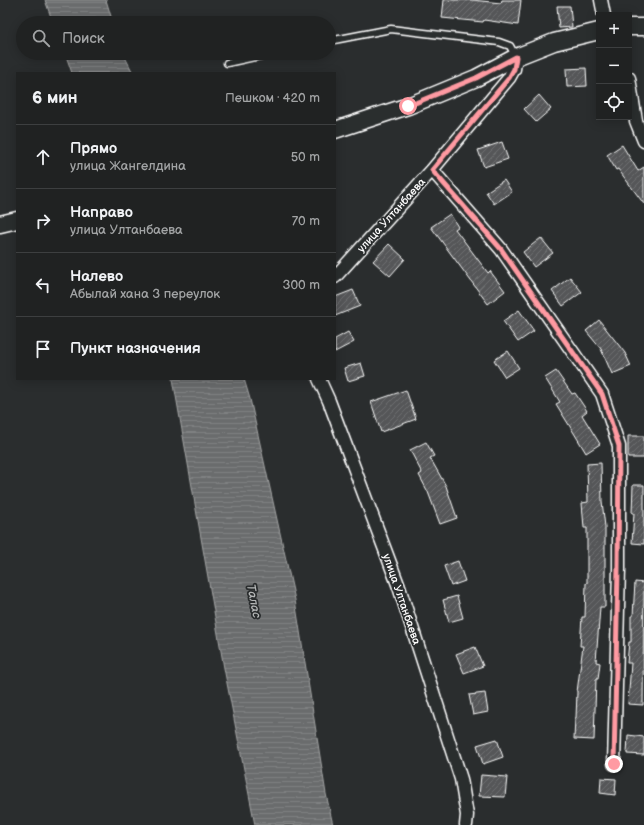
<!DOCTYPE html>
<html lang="ru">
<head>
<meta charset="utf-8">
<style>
  body { margin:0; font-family:"Balsamiq Sans",sans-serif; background:#2d2f2f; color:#f1f3f6 }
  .controls { position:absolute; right:12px; top:12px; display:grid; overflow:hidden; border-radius:0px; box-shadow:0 2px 10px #0003 }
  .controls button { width:36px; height:36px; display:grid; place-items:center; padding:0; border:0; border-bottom:1px solid #3d3f40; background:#202222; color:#f1f3f6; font:20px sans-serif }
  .stop { position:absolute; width:12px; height:12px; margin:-9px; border:3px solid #ff9aa2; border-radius:50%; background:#fff }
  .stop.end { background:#ff9aa2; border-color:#fff; box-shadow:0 1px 4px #0008 }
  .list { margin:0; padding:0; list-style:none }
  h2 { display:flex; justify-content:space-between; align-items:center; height:52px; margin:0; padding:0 16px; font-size:17px }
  h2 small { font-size:13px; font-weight:400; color:#a2a4a5 }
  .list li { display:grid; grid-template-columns:26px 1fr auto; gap:12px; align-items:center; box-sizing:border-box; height:64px; padding:0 16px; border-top:1px solid #3d3f40 }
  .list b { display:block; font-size:15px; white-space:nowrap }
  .list p { margin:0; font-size:13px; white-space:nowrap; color:#a2a4a5 }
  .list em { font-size:13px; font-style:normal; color:#a2a4a5 }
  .icon { flex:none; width:22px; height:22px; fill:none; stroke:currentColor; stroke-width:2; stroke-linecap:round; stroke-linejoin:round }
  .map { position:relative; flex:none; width:644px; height:825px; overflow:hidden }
  .search { position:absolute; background:#202222; box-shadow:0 2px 10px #0003; left:16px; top:16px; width:320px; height:44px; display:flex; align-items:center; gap:10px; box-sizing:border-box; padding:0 14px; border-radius:22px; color:#a2a4a5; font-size:15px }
  .panel { position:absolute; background:#202222; box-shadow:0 2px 10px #0003; left:16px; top:72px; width:320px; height:308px; border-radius:0px }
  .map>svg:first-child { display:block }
  .water { fill:url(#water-rules); stroke:#a6a7a7 }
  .building { fill:url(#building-hatch); stroke:#fff }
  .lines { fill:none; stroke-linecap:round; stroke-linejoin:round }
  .lane-casing { stroke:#fff; stroke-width:9 }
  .street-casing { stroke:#fff; stroke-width:15 }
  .secondary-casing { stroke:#fff; stroke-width:19 }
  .lane { stroke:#2a2d2e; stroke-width:6 }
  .street { stroke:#2a2d2e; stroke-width:12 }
  .secondary { stroke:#2a2d2e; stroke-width:16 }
  .route { stroke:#ff9aa2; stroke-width:5 }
  .labels { text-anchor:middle; stroke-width:3.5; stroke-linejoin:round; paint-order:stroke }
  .street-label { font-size:11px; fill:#fff; stroke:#2a2d2e }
  .water-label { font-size:12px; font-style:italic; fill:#b4b6b6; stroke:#2a2d2e }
</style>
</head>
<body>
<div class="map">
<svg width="644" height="825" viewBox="0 0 644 825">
  <defs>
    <pattern id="water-rules" width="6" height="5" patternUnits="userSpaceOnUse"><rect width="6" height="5" fill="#6a6c6d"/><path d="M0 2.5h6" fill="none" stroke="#808283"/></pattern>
    <pattern id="building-hatch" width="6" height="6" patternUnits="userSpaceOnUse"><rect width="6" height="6" fill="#555758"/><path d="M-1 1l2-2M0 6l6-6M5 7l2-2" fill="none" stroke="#6e7071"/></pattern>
  </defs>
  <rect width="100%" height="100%" fill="#2a2d2e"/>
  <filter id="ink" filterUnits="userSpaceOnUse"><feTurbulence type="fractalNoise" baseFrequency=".025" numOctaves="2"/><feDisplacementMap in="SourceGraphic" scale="8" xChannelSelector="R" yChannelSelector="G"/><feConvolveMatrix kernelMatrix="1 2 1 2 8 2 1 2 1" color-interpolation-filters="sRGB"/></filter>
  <g filter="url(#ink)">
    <path class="water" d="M45 0H106L113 23H53Z
      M65 53H123L133 73H72Z
      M173 379H244L250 399 295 600 326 794 333 825H255L224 668Z"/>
    <path class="building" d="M444 0H472L501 3 502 0H521L518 25 484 20 483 22 442 18Z
      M557 6H570L572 27 559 28Z
      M586 68 587 86 567 87 566 69Z
      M539 95 551 109 536 122 524 109Z
      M502 142 508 159 484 167 478 150Z
      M622 145 638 171 644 167V204L618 169 616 170 607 155Z
      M504 180 512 192 494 204 486 192Z
      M450 214 458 227 455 229 488 273 490 271 505 291 488 304 431 227Z
      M541 238 553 253 534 267 523 252Z
      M389 244 405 259 390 276 373 261Z
      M570 277 582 292 563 306 552 291Z
      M353 290 360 306 335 316V297Z
      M519 310 534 331 518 342 503 321Z
      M599 320 625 353 631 366 612 374 601 349 586 331Z
      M348 332 354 342 335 352V339Z
      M508 351 519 368 505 377 494 360Z
      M361 363 365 376 348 381 344 368Z
      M556 371 572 394 575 393 587 411 582 415 600 444 586 453 574 433 556 404 560 402 545 378Z
      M406 390 416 419 381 432 371 402Z
      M628 436H644V458H628Z
      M426 442 434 456 430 458 446 486 457 518 440 524 428 492 419 475 422 473 410 450Z
      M601 463 602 501 605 527V607H600L596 662 600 663 598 679H596L594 740 574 739 575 718H576L577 692 583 646H580L582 617H585L586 583H587V528H584L582 503 588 502 587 464Z
      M633 485H644V544L632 543 634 513H632Z
      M458 561 465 581 451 586 444 566Z
      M635 582 644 583 643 705 628 704 631 663H627L629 642H631V616H633Z
      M457 596 463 618 449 622 443 600Z
      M475 647 483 666 464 673 456 654Z
      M485 693 488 712 473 715 469 695Z
      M628 735 644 737V755L627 754Z
      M497 739 503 757 483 764 477 745Z
      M481 775 507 777 505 797 479 796Z
      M601 778 616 779 615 795 600 793Z"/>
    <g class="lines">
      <defs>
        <path id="lane" d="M329 41 391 29 499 42 510 46 516 57
          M227 63 274 53"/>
        <path id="street" d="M601 0 604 15
          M629 78 636 121 644 141
          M432 170 501 249 602 394 619 446V569L614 764
          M335 277 432 170 509 78 514 69 516 57
          M319 379 329 401 399 587 461 779 467 815 466 825"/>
        <path id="secondary" d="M629 27H644
          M335 130 408 106 476 78 516 57 554 42 599 31
          M0 224 17 220"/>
      </defs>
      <use href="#lane" class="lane-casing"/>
      <use href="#street" class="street-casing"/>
      <use href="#secondary" class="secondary-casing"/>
      <use href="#lane" class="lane"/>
      <use href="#street" class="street"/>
      <use href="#secondary" class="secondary"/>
    </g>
  </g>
  <g class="lines" filter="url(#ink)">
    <path class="route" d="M408 106 476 78 516 57 514 69 509 78 432 170 501 249 602 394 619 446 618 569 614 764"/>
  </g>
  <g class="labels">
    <g class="street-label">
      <text transform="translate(391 215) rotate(-48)" y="4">улица Ултанбаева</text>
      <text transform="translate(402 599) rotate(71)" y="4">улица Ултанбаева</text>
    </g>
    <g class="water-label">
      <text transform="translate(254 601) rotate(79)" y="4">Талас</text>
    </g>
  </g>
</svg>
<div class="controls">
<button>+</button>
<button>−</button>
<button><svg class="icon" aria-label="locate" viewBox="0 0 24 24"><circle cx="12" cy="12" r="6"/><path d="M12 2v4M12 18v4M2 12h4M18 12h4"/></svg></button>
</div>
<div class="stop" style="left:408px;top:106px"></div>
<div class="stop end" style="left:614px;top:764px"></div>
<div class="search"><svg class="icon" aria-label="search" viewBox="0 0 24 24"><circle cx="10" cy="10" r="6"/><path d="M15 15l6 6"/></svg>Поиск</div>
<section class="panel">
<h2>6 мин<small>Пешком · 420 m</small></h2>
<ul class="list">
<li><svg class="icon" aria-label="ahead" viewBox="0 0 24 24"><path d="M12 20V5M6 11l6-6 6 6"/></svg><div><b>Прямо</b><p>улица Жангелдина</p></div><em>50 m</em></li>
<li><svg class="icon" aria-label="right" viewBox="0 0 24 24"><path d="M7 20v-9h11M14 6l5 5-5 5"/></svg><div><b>Направо</b><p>улица Ултанбаева</p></div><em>70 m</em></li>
<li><svg class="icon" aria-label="left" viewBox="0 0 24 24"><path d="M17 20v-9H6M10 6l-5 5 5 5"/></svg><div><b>Налево</b><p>Абылай хана 3 переулок</p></div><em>300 m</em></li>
<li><svg class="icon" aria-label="arrive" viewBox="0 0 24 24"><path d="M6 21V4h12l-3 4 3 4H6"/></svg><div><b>Пункт назначения</b></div></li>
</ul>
</section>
</div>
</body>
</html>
